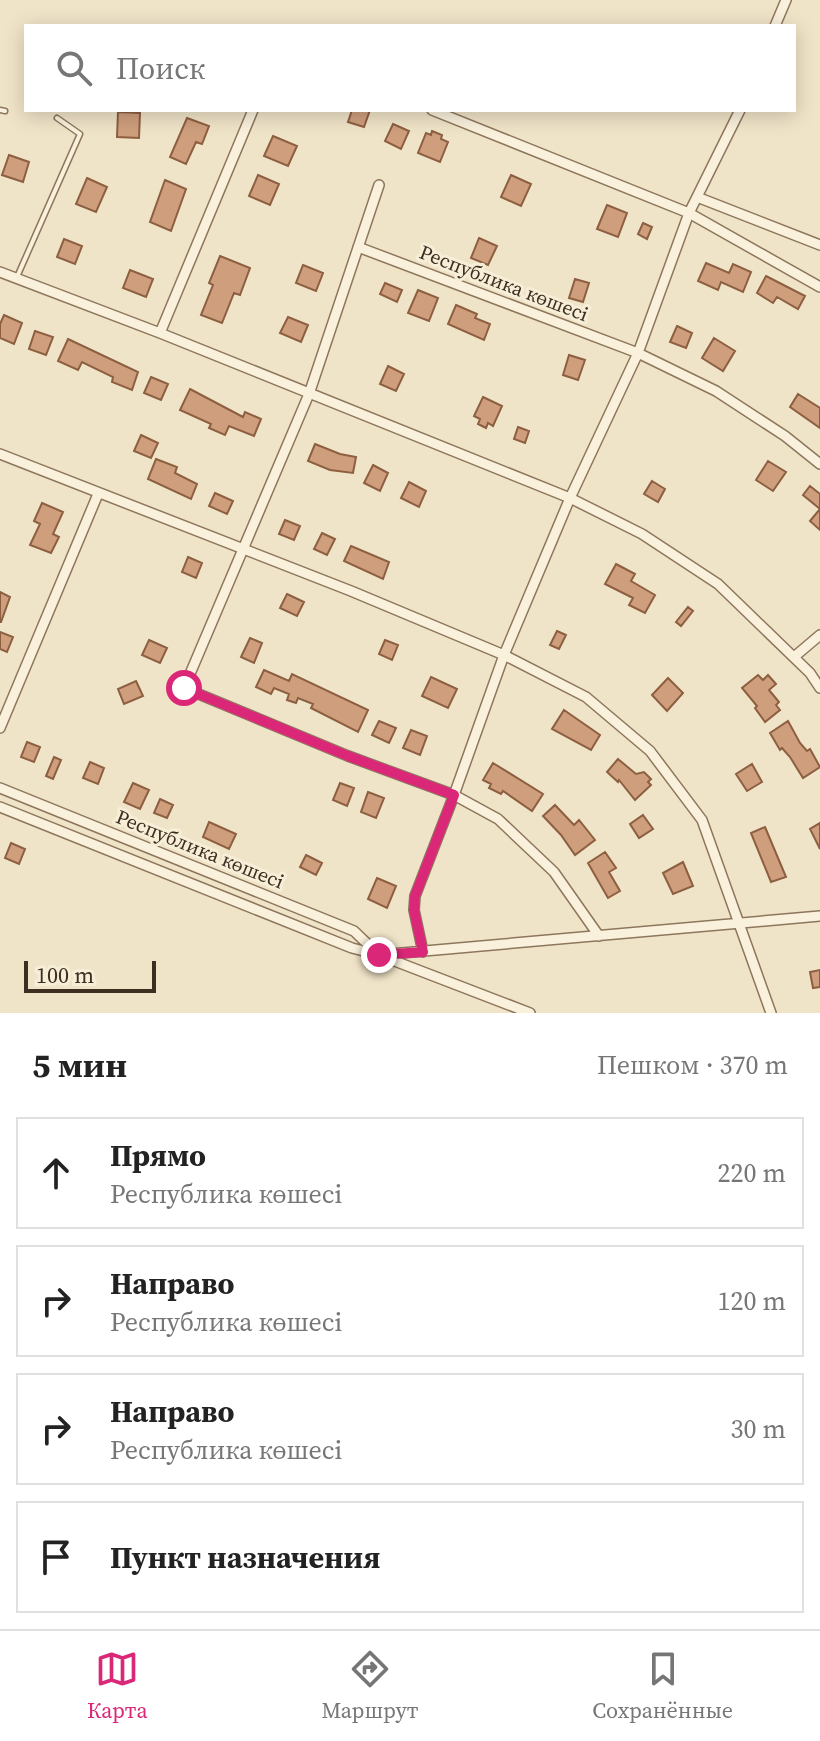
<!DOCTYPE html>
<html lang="ru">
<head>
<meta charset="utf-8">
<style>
  body { margin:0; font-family:"Source Serif 4",serif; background:#f6f6f6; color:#222 }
  .scale { position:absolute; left:24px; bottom:20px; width:132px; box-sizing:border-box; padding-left:8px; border:4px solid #3d2e20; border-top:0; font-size:22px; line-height:28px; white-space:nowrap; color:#3d2e20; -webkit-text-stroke:6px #f7eed8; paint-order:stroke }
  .stop { position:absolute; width:24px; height:24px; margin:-18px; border:6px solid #db2777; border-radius:50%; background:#fff }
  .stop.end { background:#db2777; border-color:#fff; box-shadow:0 2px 8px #0008 }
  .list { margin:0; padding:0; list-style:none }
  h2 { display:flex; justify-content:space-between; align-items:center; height:104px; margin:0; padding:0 32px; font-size:34px }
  h2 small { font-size:26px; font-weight:400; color:#767676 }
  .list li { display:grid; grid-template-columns:52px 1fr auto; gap:24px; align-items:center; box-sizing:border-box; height:112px; margin:0 16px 16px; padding:0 16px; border:2px solid #e0e0e0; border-radius:0px }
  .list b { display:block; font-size:30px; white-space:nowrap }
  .list p { margin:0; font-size:26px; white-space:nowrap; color:#767676 }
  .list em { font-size:26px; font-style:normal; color:#767676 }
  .icon { flex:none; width:44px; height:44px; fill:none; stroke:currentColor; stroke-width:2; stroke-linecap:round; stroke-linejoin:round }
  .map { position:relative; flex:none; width:820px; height:1013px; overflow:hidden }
  .search { position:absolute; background:#fff; box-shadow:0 4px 20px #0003; left:24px; right:24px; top:24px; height:88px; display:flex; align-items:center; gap:20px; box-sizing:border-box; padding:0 28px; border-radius:0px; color:#767676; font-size:30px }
  .sheet { height:616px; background:#fff }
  nav { display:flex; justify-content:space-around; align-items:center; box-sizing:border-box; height:112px; border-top:2px solid #e0e0e0; background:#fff; font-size:22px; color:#767676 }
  nav a { display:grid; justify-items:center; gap:4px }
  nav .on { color:#db2777 }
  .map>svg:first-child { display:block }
  .building { fill:#cf9f7d; stroke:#8d5f41; stroke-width:2 }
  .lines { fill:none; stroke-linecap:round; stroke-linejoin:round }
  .service-casing { stroke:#8d765c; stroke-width:7 }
  .minor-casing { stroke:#8d765c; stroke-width:12 }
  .service { stroke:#faf1dc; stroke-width:4 }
  .minor { stroke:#faf1dc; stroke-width:9 }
  .route { stroke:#db2777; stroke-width:10 }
  .labels { text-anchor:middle; stroke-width:6; stroke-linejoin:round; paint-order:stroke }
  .street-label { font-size:20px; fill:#3d2e20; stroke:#f7eed8 }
</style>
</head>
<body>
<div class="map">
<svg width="820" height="1013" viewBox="0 0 820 1013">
  <rect width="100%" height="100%" fill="#f0e4c8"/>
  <path class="building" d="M352 110H370L364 127 348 122Z
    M118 112 140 113 139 138 117 137Z
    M187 118 209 126 202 144 196 142 186 164 170 157Z
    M393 124 409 131 401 149 385 141Z
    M432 131 442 135 441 139 448 142 440 162 418 153 426 133 431 135Z
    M273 136 297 146 288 166 264 156Z
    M9 155 29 162 23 182 2 175Z
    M258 175 279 184 270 205 249 196Z
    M511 175 531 184 521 206 501 197Z
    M87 178 107 187 96 212 76 204Z
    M165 180 186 189 171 231 150 222Z
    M607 205 627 213 618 237 597 229Z
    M643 223 652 227 647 239 638 234Z
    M479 238 497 246 488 265 471 258Z
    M64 239 82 246 75 264 57 257Z
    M220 256 250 268 240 295 234 293 222 323 201 315 213 285 209 283Z
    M706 263 729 273 733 264 751 272 743 292 721 282 718 290 698 281Z
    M303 265 323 273 316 291 296 283Z
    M130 270 153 279 146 297 123 288Z
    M766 276 805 296 798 309 777 297 773 303 757 293Z
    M575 279 589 283 583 302 569 298Z
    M385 283 402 290 397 302 380 294Z
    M418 290 438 298 429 321 408 313Z
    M456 305 477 314 475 318 490 324 484 340 448 324Z
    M4 315 22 323 14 344 0 338V324Z
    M288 317 308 325 301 342 280 333Z
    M677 326 692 333 686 348 670 342Z
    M35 331 53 337 46 355 29 349Z
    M714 338 735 351 723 371 702 358Z
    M68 339 138 372 132 390 112 382 113 377 82 362 78 370 58 361Z
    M569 355 585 360 578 380 563 375Z
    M388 366 404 374 396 391 380 384Z
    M151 377 168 384 161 400 144 393Z
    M190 389 243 417 245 412 261 419 254 436 229 426 225 435 209 428 211 424 180 410Z
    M798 394 820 408V428L790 407Z
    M483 397 502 406 493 426 488 423 486 428 478 424 480 419 474 416Z
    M518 427 529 431 525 443 514 439Z
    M141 435 158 443 151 458 134 451Z
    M315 444 340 454 356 457 353 473 330 470 308 461Z
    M156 459 177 467 175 473 197 484 191 499 148 479Z
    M768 461 786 472 773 491 756 480Z
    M373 465 388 473 380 491 364 483Z
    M652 481 665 489 658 502 644 494Z
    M409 482 426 491 419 507 401 498Z
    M810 486 820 494V530L810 521 820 509 803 495Z
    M215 493 233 501 227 514 209 506Z
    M42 503 63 512 53 534 59 537 51 553 30 545 40 524 34 521Z
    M285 520 300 526 294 540 279 534Z
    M322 533 335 539 327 555 314 549Z
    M351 546 389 562 383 579 344 561Z
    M188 557 202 563 196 578 182 572Z
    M616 564 635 574 631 581 655 595 645 613 629 605 633 598 605 584Z
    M0 592 10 597 1 622H0Z
    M287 594 304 602 297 616 280 608Z
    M688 607 693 611 681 626 676 622Z
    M557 631 566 635 559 649 550 645Z
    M0 632 13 637 7 652 0 649Z
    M250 638 262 643 254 663 241 657Z
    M149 640 167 648 160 663 142 655Z
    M385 640 398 645 392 660 379 654Z
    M264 670 289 681 292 674 368 710 358 732 311 708 313 704 298 698 296 703 287 700 289 694 274 688 271 694 256 687Z
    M758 675 763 680 768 675 776 684 769 690 779 702 776 705 780 710 765 722 755 708 757 706 742 688Z
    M431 677 457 689 448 708 422 696Z
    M668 678 683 693 667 711 652 695Z
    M136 681 143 696 124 704 118 689Z
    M564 710 600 735 591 750 552 729Z
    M379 721 396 728 389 743 372 735Z
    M788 721 800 743 807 751 810 749 820 767 803 778 790 757 782 748 780 750 770 733Z
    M411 730 427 736 420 755 403 748Z
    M27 742 40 747 34 762 21 757Z
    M54 757 61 760 53 779 46 776Z
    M618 759 636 774 644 772 651 779 648 782 651 785 635 800 619 780 618 782 607 772Z
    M90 762 104 768 98 784 83 778Z
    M493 763 543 794 532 811 503 791 501 794 489 788 491 784 483 780Z
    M752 764 762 782 747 791 736 774Z
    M133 783 149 790 140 809 124 802Z
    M340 783 354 788 347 806 333 800Z
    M368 792 384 798 376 818 361 812Z
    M160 799 173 805 167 818 154 813Z
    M555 805 574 825 579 820 595 840 575 855 561 835 543 816Z
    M643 815 653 829 639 838 630 824Z
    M209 822 236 834 229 849 203 837Z
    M820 823V849L810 829Z
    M765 827 786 877 771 882 751 833Z
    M11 843 25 849 19 864 5 858Z
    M605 852 616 868 609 872 620 891 608 898 588 863Z
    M306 855 322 863 316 875 300 867Z
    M683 862 693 886 673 894 663 873Z
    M377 878 396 886 387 908 368 899Z
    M820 970V987L813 988 810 972Z"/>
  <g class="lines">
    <defs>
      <path id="service" d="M0 110 5 111
        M17 277 80 134 57 118"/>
      <path id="minor" d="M775 26 786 0
        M432 110 689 213 820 287
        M379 185 309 394 184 688 348 756 454 795 498 819 554 872 599 936
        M697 197 820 245
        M358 247 638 353 716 391 785 436 820 464
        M0 272 160 333 570 498 642 534 718 584 810 673 820 688
        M160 333 253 110
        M0 454 351 591 504 655 586 697 650 751 702 820 771 1013
        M794 657 820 635
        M0 728 98 494
        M0 788 354 931 379 955 530 1013
        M0 807 352 948 379 955 820 916
        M423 952 414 910 415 896 454 795 504 655 570 498 638 353 689 213 740 110"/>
    </defs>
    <use href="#service" class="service-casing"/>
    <use href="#minor" class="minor-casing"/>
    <use href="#service" class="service"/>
    <use href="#minor" class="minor"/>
  </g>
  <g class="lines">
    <path class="route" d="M184 688 348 756 454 795 415 896 414 910 423 952 379 955"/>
  </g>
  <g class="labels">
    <g class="street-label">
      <text transform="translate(504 283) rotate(21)" y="7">Республика көшесі</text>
      <text transform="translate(200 849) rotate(22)" y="7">Республика көшесі</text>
    </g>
  </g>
</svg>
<div class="scale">100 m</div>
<div class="stop" style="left:184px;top:688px"></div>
<div class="stop end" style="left:379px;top:955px"></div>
<div class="search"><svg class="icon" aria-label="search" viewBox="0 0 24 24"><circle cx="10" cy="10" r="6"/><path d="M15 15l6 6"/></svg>Поиск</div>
</div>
<section class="sheet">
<h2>5 мин<small>Пешком · 370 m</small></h2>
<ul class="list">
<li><svg class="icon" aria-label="ahead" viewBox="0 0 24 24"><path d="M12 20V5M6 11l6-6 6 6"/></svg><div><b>Прямо</b><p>Республика көшесі</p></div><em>220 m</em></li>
<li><svg class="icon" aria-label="right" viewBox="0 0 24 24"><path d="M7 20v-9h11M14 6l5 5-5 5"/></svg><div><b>Направо</b><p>Республика көшесі</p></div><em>120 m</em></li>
<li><svg class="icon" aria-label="right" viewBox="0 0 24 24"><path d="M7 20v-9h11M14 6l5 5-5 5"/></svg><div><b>Направо</b><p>Республика көшесі</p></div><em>30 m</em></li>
<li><svg class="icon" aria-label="arrive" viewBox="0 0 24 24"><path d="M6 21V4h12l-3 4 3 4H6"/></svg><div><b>Пункт назначения</b></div></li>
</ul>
</section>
<nav>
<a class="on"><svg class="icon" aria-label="map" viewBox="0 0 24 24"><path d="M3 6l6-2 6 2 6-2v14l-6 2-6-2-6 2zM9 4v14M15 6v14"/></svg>Карта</a>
<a><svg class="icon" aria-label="directions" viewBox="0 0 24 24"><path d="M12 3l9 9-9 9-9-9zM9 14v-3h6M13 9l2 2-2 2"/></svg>Маршрут</a>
<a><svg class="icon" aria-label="saved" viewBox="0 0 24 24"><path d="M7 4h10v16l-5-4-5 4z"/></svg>Сохранённые</a>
</nav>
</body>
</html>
